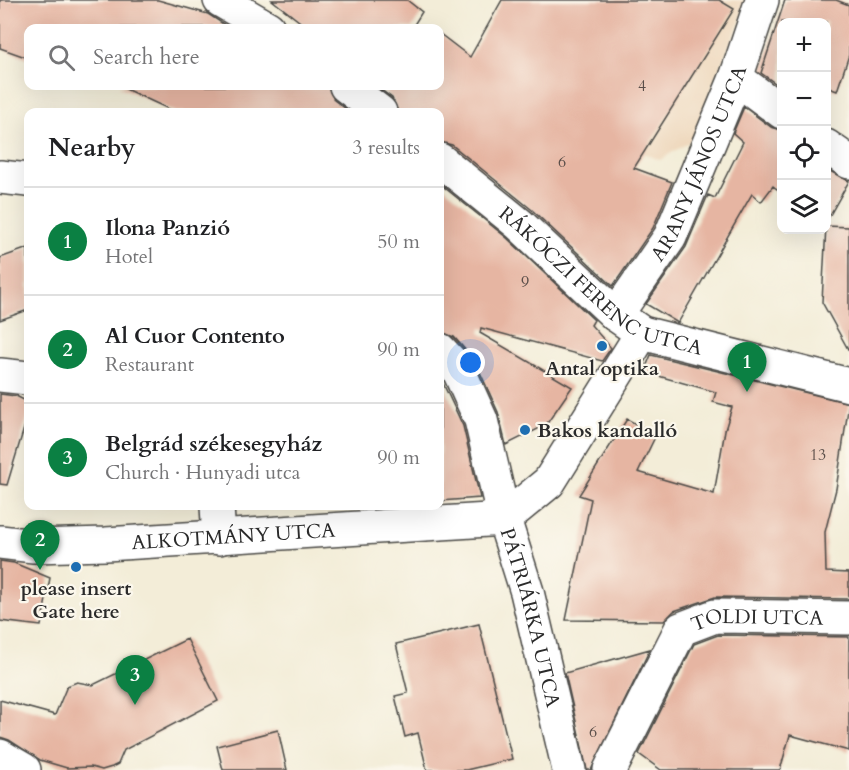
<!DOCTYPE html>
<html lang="en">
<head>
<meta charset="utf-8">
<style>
  body { margin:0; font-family:Cardo,serif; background:#f6f6f6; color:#202124 }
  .controls { position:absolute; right:18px; top:18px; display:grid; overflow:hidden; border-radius:12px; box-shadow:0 6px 24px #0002 }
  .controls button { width:54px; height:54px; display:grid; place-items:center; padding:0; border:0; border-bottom:2px solid #e0e0e0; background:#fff; color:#202124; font:30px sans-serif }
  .you { position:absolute; left:471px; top:363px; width:21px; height:21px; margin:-15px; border:4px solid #fff; border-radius:50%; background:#1a73e8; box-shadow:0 0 0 9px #1a73e833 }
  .badge { display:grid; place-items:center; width:39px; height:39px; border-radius:50%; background:#0b8043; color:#fff; font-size:20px; font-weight:700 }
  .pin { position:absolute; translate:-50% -50px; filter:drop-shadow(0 2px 3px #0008) }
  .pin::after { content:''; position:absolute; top:32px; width:21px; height:18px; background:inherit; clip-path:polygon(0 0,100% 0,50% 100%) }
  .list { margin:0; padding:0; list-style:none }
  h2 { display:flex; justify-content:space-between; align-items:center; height:78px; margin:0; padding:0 24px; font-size:26px }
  h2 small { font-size:20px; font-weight:400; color:#757577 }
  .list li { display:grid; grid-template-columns:39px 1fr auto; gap:18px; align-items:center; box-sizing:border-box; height:108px; padding:0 24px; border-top:2px solid #e0e0e0 }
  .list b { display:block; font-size:22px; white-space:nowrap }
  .list p { margin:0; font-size:20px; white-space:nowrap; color:#757577 }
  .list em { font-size:20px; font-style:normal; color:#757577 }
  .icon { flex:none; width:33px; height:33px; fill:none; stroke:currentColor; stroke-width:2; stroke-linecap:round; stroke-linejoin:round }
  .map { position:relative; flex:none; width:849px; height:770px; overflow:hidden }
  .search { position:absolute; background:#fff; box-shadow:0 6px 24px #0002; left:24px; top:24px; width:420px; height:66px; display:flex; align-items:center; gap:15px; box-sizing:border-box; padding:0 21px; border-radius:12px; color:#757577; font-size:22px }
  .panel { position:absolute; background:#fff; box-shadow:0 6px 24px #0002; left:24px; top:108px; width:420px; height:402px; border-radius:12px }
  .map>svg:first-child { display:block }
  .built { fill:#eed7bb }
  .building { fill:#e6b5a2 }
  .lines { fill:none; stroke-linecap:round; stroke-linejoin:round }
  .minor-casing { stroke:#494845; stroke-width:36 }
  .minor { stroke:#fff; stroke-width:33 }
  .poi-dot { fill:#1f6fb2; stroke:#fbf7ec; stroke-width:2 }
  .labels { text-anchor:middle; stroke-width:4.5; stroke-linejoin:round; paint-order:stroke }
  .number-label { font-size:16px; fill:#5a4e49 }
  .street-label { font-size:20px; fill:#2b2b2b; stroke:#fbf7ec }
  .poi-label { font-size:20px; font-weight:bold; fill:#2b2b2b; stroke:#fbf7ec }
</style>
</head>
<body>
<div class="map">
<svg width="849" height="770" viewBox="0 0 849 770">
  <rect width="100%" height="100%" fill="#fbf7ec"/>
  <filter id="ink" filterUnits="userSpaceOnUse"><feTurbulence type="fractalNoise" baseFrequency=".0167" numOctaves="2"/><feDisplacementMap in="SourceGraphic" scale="12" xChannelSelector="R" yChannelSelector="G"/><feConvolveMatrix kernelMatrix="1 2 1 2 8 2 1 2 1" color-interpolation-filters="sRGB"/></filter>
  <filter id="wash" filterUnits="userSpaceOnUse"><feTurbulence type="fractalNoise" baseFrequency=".008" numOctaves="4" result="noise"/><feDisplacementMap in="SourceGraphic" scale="24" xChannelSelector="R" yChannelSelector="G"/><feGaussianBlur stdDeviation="1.35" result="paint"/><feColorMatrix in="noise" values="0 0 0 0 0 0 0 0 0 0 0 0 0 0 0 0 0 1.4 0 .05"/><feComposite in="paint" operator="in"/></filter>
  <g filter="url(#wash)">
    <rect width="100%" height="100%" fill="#f3edd8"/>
    <path class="built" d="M541 0H746V9L718 71 694 139 660 160 643 153Z"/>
    <g id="blocks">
      <path class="building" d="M0 0H158L208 14 228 27 28 28V58L0 48Z
        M272 0H407L422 12 412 28H308Z
        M502 0H719L734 9 634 168 672 182 653 228 613 286 531 209 452 145 440 142V112H398L392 98 376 86H440V34L470 57Z
        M785 0H836L849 5V55L837 91 826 87V22H782V88L761 73Z
        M119 86H328L334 100 350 112H175Z
        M744 107 771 127 782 130V193L773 186 761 202 752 194 678 323 646 304 686 247 708 195 715 198 743 142 733 133Z
        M826 169 849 181 826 222Z
        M440 184 507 238 594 320 591 325 611 348 602 361 481 328 480 333 572 387 546 425 506 445 498 412 475 361 454 337 440 332Z
        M826 226 849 227V351L822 302Z
        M28 248V310L0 320V258Z
        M651 355 849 403 836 489 825 532 826 572 849 573V599L715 597 674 611 664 621 566 620 591 499 579 495 627 419 656 435 638 472 714 494 725 430 732 407 713 402 716 392 644 372Z
        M440 377 463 426 480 498 440 501Z
        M0 394 16 396 28 402V415L7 485 0 484Z
        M0 561 14 563 50 578 41 626 0 621Z
        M479 624 512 759 466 770H427L418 733 405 737 395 696 408 693 396 644Z
        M718 635 849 637V751L790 735 780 770H661L639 754 694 644Z
        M187 639 218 701 124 750 118 764 112 767 102 770 91 767 67 768 40 760 9 740 0 737V700L55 715 67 686 77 682 93 685Z
        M650 649 591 770H587L565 673Z
        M278 730 287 770H223L217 746Z"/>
    </g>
  </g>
  <g filter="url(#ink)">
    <use href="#blocks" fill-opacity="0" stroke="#494845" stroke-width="1.5"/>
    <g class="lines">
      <defs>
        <g id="minor">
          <path d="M220 0 268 28"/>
          <path d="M736 78 782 112"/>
          <path d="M346 86 380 112"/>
          <path d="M826 146 849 162"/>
          <path id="s1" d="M440 160 519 224 616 315 642 333 849 385"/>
          <path d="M0 177 28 180"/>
          <path id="s2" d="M616 315 670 237 736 78 762 0"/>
          <path id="s3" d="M440 350 458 369 481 420 504 519 527 592 569 770"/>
          <path d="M0 375 28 378"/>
          <path d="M217 506 219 538"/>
          <path d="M504 519 549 482 642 333"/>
          <path id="s4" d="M0 542 34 546 106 544 504 519"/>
          <path d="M0 756 24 770"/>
          <path id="s5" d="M610 770 681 629 715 616 849 618"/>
        </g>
      </defs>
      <use href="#minor" class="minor-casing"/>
      <use href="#minor" class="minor"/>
    </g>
  </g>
  <g class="poi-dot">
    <circle cx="602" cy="346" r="6"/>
    <circle cx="525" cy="430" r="6"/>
    <circle cx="76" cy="567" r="6"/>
  </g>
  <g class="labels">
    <g class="number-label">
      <text x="642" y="91">4</text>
      <text x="562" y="167">6</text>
      <text x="525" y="287">9</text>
      <text x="818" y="460">13</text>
      <text x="593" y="737">6</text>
    </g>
    <g class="street-label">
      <text dy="7" stroke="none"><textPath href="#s2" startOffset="174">ARANY JÁNOS UTCA</textPath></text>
      <text dy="7" stroke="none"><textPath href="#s1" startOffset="204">RÁKÓCZI FERENC UTCA</textPath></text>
      <text dy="7" stroke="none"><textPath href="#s4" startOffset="234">ALKOTMÁNY UTCA</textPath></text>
      <text dy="7" stroke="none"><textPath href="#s3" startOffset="286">PÁTRIÁRKA UTCA</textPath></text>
      <text dy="7" stroke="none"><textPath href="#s5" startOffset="236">TOLDI UTCA</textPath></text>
    </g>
    <g class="poi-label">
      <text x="602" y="375">Antal optika</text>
      <text x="537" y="437" text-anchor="start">Bakos kandalló</text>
      <text x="76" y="595">please insert<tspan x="76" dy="23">Gate here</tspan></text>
    </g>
  </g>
</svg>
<div class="controls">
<button>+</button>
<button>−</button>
<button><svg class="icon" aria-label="locate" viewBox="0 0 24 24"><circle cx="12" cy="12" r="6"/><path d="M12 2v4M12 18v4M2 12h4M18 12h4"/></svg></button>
<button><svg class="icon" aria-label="layers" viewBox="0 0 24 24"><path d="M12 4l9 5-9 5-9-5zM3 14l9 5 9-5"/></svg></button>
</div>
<div class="you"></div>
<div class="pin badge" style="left:747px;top:392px">1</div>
<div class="pin badge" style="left:40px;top:570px">2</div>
<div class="pin badge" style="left:135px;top:705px">3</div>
<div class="search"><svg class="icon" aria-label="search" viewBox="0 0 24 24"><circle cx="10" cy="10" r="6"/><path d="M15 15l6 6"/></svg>Search here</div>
<section class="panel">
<h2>Nearby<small>3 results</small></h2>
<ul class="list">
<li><span class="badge">1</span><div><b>Ilona Panzió</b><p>Hotel</p></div><em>50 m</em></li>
<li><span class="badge">2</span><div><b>Al Cuor Contento</b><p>Restaurant</p></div><em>90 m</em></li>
<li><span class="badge">3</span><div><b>Belgrád székesegyház</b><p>Church · Hunyadi utca</p></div><em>90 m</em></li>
</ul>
</section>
</div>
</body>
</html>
